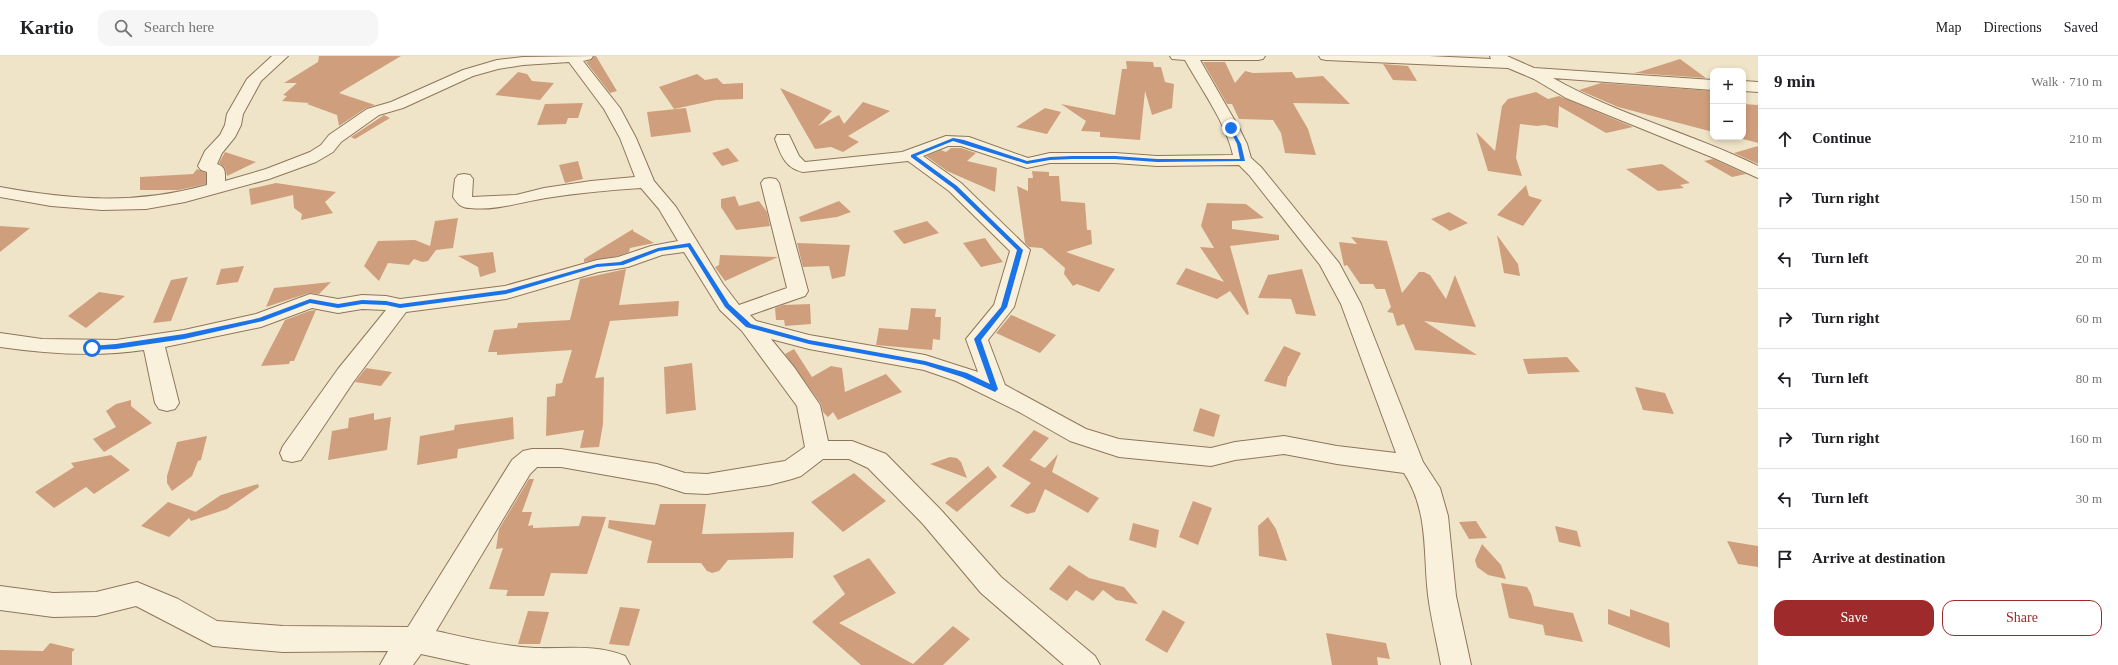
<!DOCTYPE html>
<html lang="en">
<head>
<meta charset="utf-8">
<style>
  body { margin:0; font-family:Georgia,serif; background:#f6f6f6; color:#202124 }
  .controls { position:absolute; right:12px; top:12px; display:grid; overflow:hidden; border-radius:8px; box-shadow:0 2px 6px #0003 }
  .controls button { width:36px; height:36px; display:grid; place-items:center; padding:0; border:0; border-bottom:1px solid #e0e0e0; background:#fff; color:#202124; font:20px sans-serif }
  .stop { position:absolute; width:12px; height:12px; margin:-9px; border:3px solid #1a73e8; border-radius:50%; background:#fff }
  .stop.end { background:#1a73e8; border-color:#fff; box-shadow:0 1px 4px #0008 }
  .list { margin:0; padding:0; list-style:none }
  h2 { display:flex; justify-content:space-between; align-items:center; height:52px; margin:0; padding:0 16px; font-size:17px }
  h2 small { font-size:13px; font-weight:400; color:#757577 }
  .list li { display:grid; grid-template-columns:26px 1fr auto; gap:12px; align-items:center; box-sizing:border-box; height:60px; padding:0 16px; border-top:1px solid #e0e0e0 }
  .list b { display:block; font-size:15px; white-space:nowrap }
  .list em { font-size:13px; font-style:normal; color:#757577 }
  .actions { display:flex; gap:8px; padding:12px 16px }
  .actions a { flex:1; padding:9px 0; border:1px solid #9e2a2b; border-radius:12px; text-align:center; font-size:14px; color:#9e2a2b }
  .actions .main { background:#9e2a2b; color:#fff }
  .icon { flex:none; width:22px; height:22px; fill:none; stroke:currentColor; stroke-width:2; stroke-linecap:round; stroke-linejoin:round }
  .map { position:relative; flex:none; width:1758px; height:609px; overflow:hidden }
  header { display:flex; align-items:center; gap:24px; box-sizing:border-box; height:56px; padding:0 20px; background:#fff; border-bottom:1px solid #e0e0e0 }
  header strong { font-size:19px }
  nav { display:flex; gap:22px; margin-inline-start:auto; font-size:14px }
  .search { width:280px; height:36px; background:#f6f6f6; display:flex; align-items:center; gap:10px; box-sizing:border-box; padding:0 14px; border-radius:12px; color:#757577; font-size:15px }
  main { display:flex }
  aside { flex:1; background:#fff }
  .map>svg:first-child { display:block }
  .building { fill:#cf9f7d }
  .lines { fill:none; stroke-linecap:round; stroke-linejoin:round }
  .minor-casing { stroke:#8d765c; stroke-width:2 }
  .minor { fill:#faf1dc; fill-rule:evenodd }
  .route { fill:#1a73e8 }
</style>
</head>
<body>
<header>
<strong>Kartio</strong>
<div class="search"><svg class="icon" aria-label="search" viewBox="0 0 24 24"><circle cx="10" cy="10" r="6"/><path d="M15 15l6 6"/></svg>Search here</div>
<nav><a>Map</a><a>Directions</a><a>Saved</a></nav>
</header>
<main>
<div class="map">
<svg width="1758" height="609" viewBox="0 0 1758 609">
  <rect width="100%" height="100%" fill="#f0e4c8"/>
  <path class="building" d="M319 0H401L339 37 375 49 366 52 339 70 337 59 307 48 309 47 282 45 287 40 283 39 297 27H284L318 6Z
    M594 0H596L617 35 610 37 586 6 591 4Z
    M1680 3 1706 22 1634 17 1642 15Z
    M1126 5 1153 6 1154 11H1161L1165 26 1174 28 1172 52 1152 59 1145 35 1140 84 1100 81V76L1081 75 1086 65 1061 48 1115 59 1122 13H1127Z
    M1203 6H1225L1235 27 1245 15 1253 17 1292 16 1296 22 1323 20 1350 48 1293 47 1308 73 1316 99 1285 97 1281 77 1273 64 1239 63 1232 48H1227Z
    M1383 8 1408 10 1417 25 1393 24Z
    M518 16 527 18 532 25 554 27 540 44 495 39Z
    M697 18 705 24 717 22 723 28 743 27V43L716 44 674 53 659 31Z
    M1601 27 1713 35V76L1618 51 1579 34Z
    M780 32 832 55 818 70 839 59 844 68 863 46 890 55 848 80 859 86 843 96 831 91 815 93Z
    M1536 36 1548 43 1559 40 1633 71 1606 77 1559 50 1558 72 1545 69 1537 70 1520 68 1516 102 1522 120 1488 115 1476 76 1495 95 1502 50 1508 43Z
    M583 47 578 62H568L566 68 537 69 545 48Z
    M1743 48 1758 49V87L1743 83Z
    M686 52 691 76 651 81 647 56Z
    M1045 52 1061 56 1047 78 1016 71Z
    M384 59 390 62 355 83 351 81Z
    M1758 90V108L1734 97Z
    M728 92 739 105 722 110 712 97Z
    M951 92H961L976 97 967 105 997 112 995 136 947 115 926 100 941 94 946 96Z
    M225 96 256 106 227 120 225 112 219 107Z
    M1713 103 1746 118 1732 121 1704 105Z
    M578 105 583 123 565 127 559 109Z
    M1662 108 1690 127 1680 129 1684 132 1658 135 1626 113Z
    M197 113 206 117V128L179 134H140V121L193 118Z
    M1032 115 1049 116V120H1059L1061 145 1085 147 1087 174H1091L1092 188 1066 196 1115 213 1099 236 1077 228 1073 230 1064 218 1065 212 1042 192 1029 191 1025 187 1017 130 1028 135V122H1033Z
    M276 127 336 136 325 146 333 157 301 164 302 158 294 152 293 139 251 149 249 133Z
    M1526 129 1529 140 1542 144 1523 170 1497 159Z
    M735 140 739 150 759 145 767 156 770 170 736 174 721 151V143Z
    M839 145 851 156 837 161 801 166 799 161Z
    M1207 147 1246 148 1264 162 1232 165V173L1279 179V184L1230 190 1249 258 1247 259 1230 235 1217 243 1176 228 1186 212 1224 226 1200 191 1214 192 1201 170Z
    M1449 156 1468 167 1450 175 1431 163Z
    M458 162 453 192 436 194 428 205 422 206 414 203 409 209 388 207 379 225 364 210 378 185 415 184 430 190 435 165Z
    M927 165 939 177 904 188 893 175Z
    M0 170 30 172 0 196Z
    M633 173V175L654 187 630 192 629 196 618 200 584 206V203Z
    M1497 179 1518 208 1520 220 1504 217Z
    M1351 181 1387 185 1402 237 1419 216H1424L1430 219 1446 243 1455 219 1476 271 1424 265 1477 299 1415 294 1404 268 1397 270 1393 257 1387 256 1391 251 1385 233H1376L1373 228H1360L1347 209 1344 210 1339 186 1357 188Z
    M985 182 992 192 1003 206 981 211 963 187Z
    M797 187 850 189 845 220 832 223 829 210 803 211Z
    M493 196 496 216 480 221 478 211 458 200Z
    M720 199 778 201 725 225 715 211 719 209Z
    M244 210 238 226 216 229 221 213Z
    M626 213 619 249 679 245 678 260 610 265 595 322 604 321 603 368 599 391 580 392 584 374 546 380 547 341 555 340 556 328 562 327 572 294 497 299V296H488L494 274 517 272 518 267 570 264 580 223Z
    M1302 213 1316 260 1296 258 1291 243 1258 242 1268 219Z
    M188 221 171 265 153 267 171 224Z
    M331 226 319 238 309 237 266 251 274 232Z
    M99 236 125 240 86 272 68 260Z
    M810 248 811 268 785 270 784 264H776L775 252 783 249Z
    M911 252 936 253 935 261H941L940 284 933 283 932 294 876 289 879 272 908 274Z
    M316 254 294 305H290L289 308 261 310 285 264 309 255Z
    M1011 259 1014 260 1056 279 1040 297 996 277Z
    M1284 290 1301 297 1289 320H1288L1286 331 1264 325Z
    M794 293 812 321 831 310 842 312 845 336 886 318 902 336 838 364 833 356 828 361 823 356 821 348 785 298Z
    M1567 301 1580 316 1528 318 1523 303Z
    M692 307 696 354 666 358 664 311Z
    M366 312 392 316 381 330 355 326Z
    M1635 331 1665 337 1674 358 1643 354Z
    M131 344V350L152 367 104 396 93 383 116 371 106 355 116 348Z
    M1200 352 1220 359 1214 381 1193 375Z
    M374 357V364L391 361 387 394 328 404 332 375 348 372 349 362Z
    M513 361 514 383 458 393 457 402 417 409 420 380 454 374 455 369Z
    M1034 374 1049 382 1030 404 1045 412 1058 398 1052 416 1099 442 1088 457 1045 433 1035 456 1027 458 1010 450 1031 427 1002 410Z
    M207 380 201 404 198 405 192 420 172 435 167 427V420L177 386Z
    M111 399 130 414 94 438 86 431 54 452 35 436 74 411 71 407Z
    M950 401 957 402 961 406 967 422 930 408Z
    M988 410 997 421 957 456 945 447Z
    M854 417 886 445 843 476 811 446Z
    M529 423H534L522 456H532L528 470 533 469V472L579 470 582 460 606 461 587 518 551 517 544 540H506L508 534 489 533 503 492 496 493 499 473Z
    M258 428 259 431 227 453 191 465 189 462 169 481 141 470 168 446 196 456 194 457 221 439Z
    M1193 445 1212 452 1198 489 1179 481Z
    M660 448H706L702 478 794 476 793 502 728 504 719 515 712 517 707 515 701 507H647L652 485 608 472 609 464 655 469Z
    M1268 461 1276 473 1287 505 1259 500 1258 470Z
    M1476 465 1487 482 1469 483 1459 466Z
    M1133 467 1159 474 1156 492 1129 484Z
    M1555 470 1577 475 1581 491 1559 486Z
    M1727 485 1758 490V511L1738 508Z
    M1482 488 1501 509 1506 523 1488 519 1477 511 1475 504Z
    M869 502 896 537 839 567 913 608 953 570 970 583 943 609H861L812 566 845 538 833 520Z
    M1069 509 1089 522 1124 531 1138 548 1116 544 1103 534 1093 545 1076 534 1067 545 1049 533Z
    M1501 527 1527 531 1531 538 1534 550 1573 557 1583 586 1545 579 1543 569 1509 562Z
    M620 551 640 553 629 590 609 588Z
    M1608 553 1630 561V553L1669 567 1670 592 1608 568Z
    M1163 554 1185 566 1167 597 1145 584Z
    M528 555 549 556 540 588H518Z
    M1326 577 1386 587 1390 603 1377 601 1378 609H1332Z
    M50 587 75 593 72 596V609H0V594L43 595Z"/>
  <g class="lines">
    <defs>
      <path id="minor" d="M272 0H288L261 25 243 58 241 69 235 81 222 97 217 108C226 111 225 116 225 125L266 113 310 96 321 89 329 79 367 53 391 46 463 14 497 4 523 1 593 0 591 3 583 5 620 52 636 82 654 125 676 151 723 228 739 249 787 232 761 127 764 123 770 122 776 123 779 127 808 235 805 240 750 259 756 265 809 279 925 299 978 316 966 283 994 249 1010 195 949 135 908 105 803 116C785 112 781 99 775 83L777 79H789L799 100 805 106 902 96 946 80 969 81 1028 102 1050 97H1115L1157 100 1233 99C1226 67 1201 33 1185 4L1172 3 1170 0H1265L1263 3 1258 4H1200L1239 72 1247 88 1251 102 1261 111 1339 207 1361 248 1423 406 1440 432 1448 460 1456 540 1471 609H1441C1437 586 1431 563 1428 539 1423 496 1429 456 1404 417L1337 408 1284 398 1235 404 1211 410 1119 401 1070 385 1019 356 956 325 924 314 809 293 771 283 794 311 820 349 828 385H852L886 398 941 454 1001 521 1095 600 1100 609H1064L981 537 923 468 868 412 849 403H823L801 420 792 423 769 429 707 438 685 437 657 428 561 411H537L530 418 436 575C468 582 501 590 535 592 566 593 596 588 625 600L630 609H471L421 598 413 609H380L388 595 283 596 213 590 136 550 96 560 53 561 0 554V530L53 537 96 536 137 526 178 543 217 565 283 570 408 571 512 404 523 395 532 393H561L657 408 685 417 707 418 785 405 805 391 797 350 742 275 720 254 684 196 662 199 628 211 598 216 506 243 406 256 354 325 301 404 292 406 283 404 280 397 283 390 338 313 386 254 362 253 338 257 312 252 261 271 165 291 179 347 175 353 167 355 159 353 155 347 144 294C96 301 48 298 0 291V277L42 283 116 284 184 274 256 258 310 238 338 243 362 239 386 240 400 243 505 230 597 204 618 201 651 190 678 185 659 153 641 132C609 134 578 137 546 142 521 146 496 155 470 152 461 152 458 148 453 141L455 123 458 119 464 118 470 119 473 123 472 141 516 139 544 132 591 125 635 121 620 82 604 53 569 6 523 9 498 13 473 20 403 52 379 59 341 86 333 96 316 106 269 123 185 146 146 153 102 154 51 150 0 141V131C72 144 135 149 207 129V116L201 114 198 110 205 95 220 79 225 69 227 58 247 23ZM948 90H961L1027 112 1050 107H1115L1157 110 1239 109 1249 119 1320 209 1341 248 1396 397 1337 390 1284 380 1235 386 1211 392 1119 383 1086 373 1005 329 988 284 1014 251 1030 194 961 127 923 100Z
        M1319 0H1429L1491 3 1490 0H1507L1534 12 1713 24V34L1553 22C1618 59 1691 77 1758 110V122L1714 102 1566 42 1534 23 1508 12 1326 4 1321 3Z
        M1743 25 1758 26V36L1743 35Z"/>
    </defs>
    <use href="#minor" class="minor-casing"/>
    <use href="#minor" class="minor"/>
  </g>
  <path class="route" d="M1231 70 1241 88 1245 105 1157 106 1115 103H1072L1050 104 1027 108 953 85 916 100 957 130 1023 194 1007 251 981 284 998 333 995 336 962 321 925 309 809 288 746 271 725 251 688 191 659 195 623 209 597 211 506 238 400 252 386 249 362 248 338 252 310 247 263 265 184 283 116 293 92 294 89 292 92 290 116 288 184 278 259 262 310 243 338 248 362 244 386 245 400 248 506 234 597 208 620 206 658 192 690 187 729 248 751 268 809 284 925 305 967 317 990 328 974 283 1001 251 1017 194 953 132 911 101V99L953 82 964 84 1027 105 1050 101 1072 100H1115L1157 103H1240L1237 88 1229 72Z"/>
</svg>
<div class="controls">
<button>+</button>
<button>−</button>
</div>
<div class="stop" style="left:92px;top:292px"></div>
<div class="stop end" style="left:1231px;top:72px"></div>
</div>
<aside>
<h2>9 min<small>Walk · 710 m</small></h2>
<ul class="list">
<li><svg class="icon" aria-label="ahead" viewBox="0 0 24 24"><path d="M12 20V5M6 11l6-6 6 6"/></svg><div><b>Continue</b></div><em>210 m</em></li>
<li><svg class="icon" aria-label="right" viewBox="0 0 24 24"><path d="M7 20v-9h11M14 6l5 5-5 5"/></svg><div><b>Turn right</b></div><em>150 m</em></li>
<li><svg class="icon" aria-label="left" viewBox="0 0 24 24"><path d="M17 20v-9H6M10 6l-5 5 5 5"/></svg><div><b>Turn left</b></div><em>20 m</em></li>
<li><svg class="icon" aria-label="right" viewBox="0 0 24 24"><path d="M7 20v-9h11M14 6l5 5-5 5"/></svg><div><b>Turn right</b></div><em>60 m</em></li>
<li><svg class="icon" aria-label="left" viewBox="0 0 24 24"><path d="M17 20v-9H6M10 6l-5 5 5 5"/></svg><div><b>Turn left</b></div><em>80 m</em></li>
<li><svg class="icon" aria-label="right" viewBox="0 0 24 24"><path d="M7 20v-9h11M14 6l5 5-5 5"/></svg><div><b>Turn right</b></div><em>160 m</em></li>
<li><svg class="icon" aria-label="left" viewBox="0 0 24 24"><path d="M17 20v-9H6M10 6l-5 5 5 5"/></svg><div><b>Turn left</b></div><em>30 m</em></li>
<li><svg class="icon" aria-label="arrive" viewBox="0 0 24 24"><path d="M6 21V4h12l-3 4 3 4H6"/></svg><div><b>Arrive at destination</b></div></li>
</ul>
<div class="actions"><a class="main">Save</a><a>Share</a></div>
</aside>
</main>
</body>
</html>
